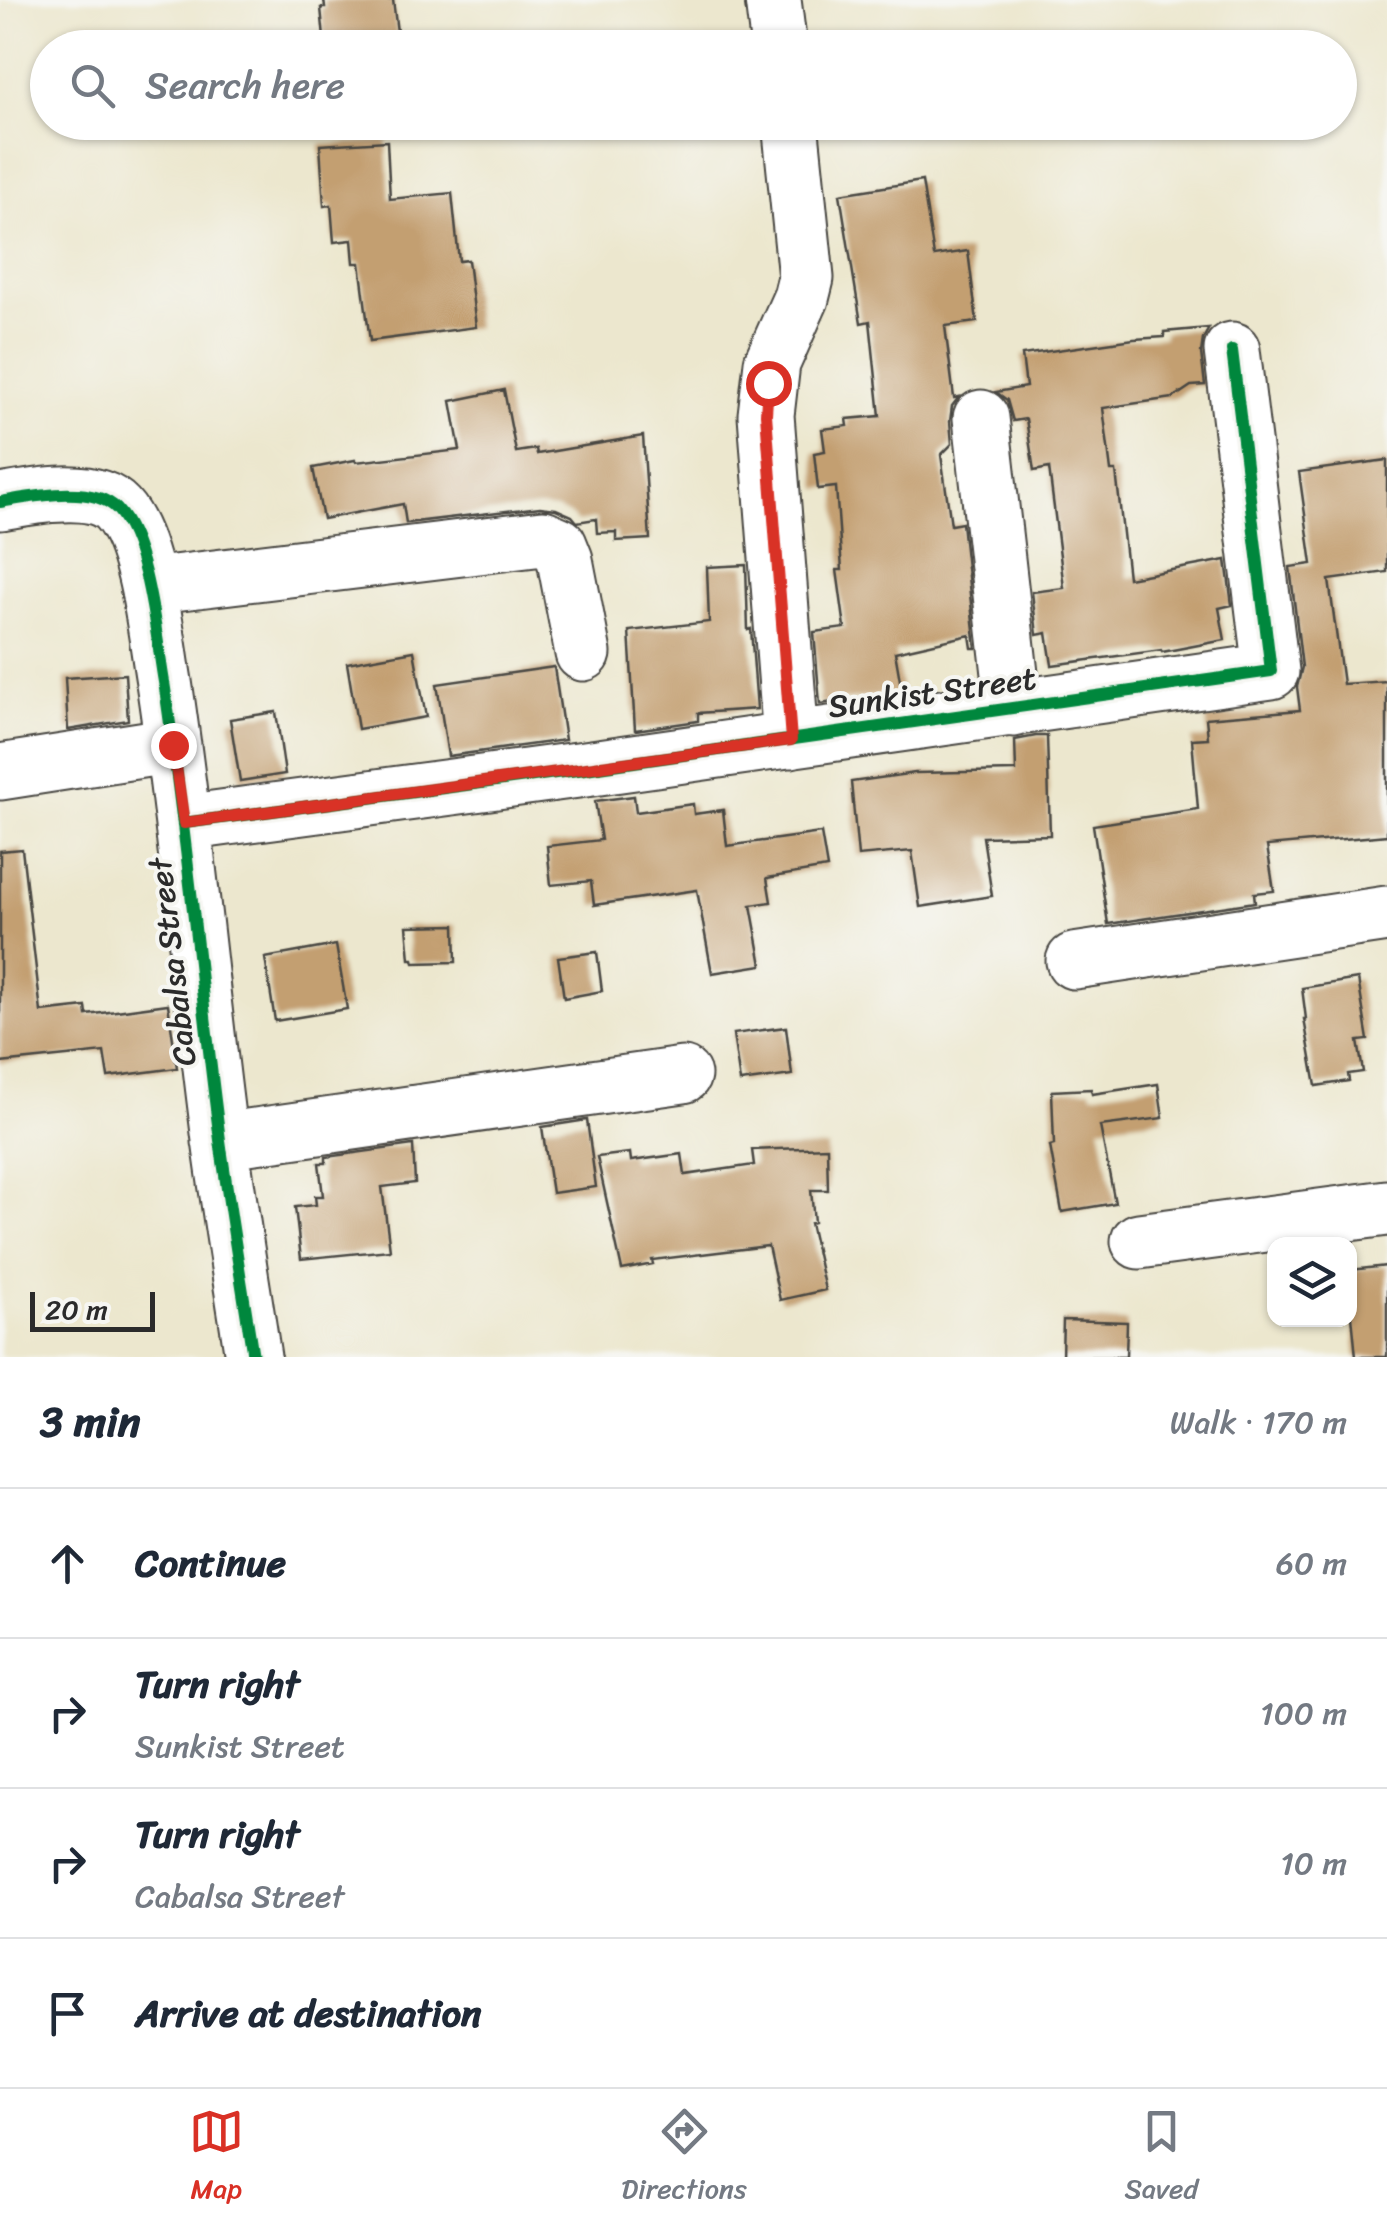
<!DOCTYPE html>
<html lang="en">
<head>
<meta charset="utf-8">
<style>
  body { margin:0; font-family:Sriracha,sans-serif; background:#f2f2f3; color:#1f2937 }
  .controls { position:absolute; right:30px; bottom:30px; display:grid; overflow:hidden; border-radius:20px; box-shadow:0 2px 8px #0004 }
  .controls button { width:90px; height:90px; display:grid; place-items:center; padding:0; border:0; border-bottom:2px solid #e0e1e3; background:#fff; color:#1f2937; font:50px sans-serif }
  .scale { position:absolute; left:30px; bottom:25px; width:125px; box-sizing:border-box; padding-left:10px; border:5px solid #2b2b2b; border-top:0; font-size:28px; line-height:35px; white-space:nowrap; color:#2b2b2b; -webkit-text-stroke:8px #f6f6f2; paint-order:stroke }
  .stop { position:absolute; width:30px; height:30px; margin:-22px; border:8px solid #d93025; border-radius:50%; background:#fff }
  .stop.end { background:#d93025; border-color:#fff; box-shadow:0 2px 10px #0008 }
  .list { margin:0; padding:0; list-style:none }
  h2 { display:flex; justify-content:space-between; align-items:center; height:130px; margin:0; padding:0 40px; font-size:42px }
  h2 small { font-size:32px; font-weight:400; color:#747a83 }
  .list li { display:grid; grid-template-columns:65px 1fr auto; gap:30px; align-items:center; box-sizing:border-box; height:150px; padding:0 40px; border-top:2px solid #e0e1e3 }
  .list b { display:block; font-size:38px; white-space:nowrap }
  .list p { margin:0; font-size:32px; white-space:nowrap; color:#747a83 }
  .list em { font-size:32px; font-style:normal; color:#747a83 }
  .icon { flex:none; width:55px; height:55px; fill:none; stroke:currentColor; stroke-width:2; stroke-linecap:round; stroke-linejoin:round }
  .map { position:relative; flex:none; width:1387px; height:1357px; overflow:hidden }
  .search { position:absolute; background:#fff; box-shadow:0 2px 8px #0004; left:30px; right:30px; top:30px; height:110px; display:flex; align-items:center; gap:25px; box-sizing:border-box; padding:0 35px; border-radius:55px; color:#747a83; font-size:38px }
  .sheet { height:730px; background:#fff }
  nav { display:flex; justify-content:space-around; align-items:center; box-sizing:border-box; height:140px; border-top:2px solid #e0e1e3; background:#fff; font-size:28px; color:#747a83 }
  nav a { display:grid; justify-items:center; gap:5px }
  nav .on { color:#d93025 }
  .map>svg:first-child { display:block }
  .building { fill:#c39f71 }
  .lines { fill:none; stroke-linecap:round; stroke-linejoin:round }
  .minor-casing { stroke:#484743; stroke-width:59 }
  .minor { stroke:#fff; stroke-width:55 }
  .cycleway-casing { stroke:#f6f6f2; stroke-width:19 }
  .cycleway { stroke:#00873e; stroke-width:12 }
  .route { stroke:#d93025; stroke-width:12 }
  .labels { text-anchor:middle; stroke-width:8; stroke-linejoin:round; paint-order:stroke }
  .street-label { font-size:32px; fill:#2b2b2b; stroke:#f6f6f2 }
</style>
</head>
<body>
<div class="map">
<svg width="1387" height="1357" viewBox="0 0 1387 1357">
  <rect width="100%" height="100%" fill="#f6f6f2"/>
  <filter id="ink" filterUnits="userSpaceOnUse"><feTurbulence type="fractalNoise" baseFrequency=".01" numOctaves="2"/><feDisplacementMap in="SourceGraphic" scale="20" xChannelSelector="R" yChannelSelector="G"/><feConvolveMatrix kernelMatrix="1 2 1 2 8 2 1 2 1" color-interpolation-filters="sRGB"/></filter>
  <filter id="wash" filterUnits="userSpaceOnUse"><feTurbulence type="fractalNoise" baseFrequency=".0048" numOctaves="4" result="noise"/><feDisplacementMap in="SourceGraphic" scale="40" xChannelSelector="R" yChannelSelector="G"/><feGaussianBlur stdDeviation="2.25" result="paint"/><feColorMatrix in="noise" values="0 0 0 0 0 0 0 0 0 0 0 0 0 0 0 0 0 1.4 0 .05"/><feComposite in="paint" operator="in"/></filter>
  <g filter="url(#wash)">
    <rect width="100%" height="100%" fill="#ece7ce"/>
    <g id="blocks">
      <path class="building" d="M324 0H393L399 48H325L321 8H325Z
        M387 141 390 199 452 193 459 261 468 260 476 327 370 341 360 263H354L352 240 334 242 331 205 324 206 320 145Z
        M922 181 934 256 968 251 977 322 945 326 954 398 959 397 952 406 950 421 952 444 941 455 951 525 962 523 976 648H972L970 635 895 652 902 692 820 704 814 632 845 628 837 570H842L836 487 818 489 814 453 825 451 822 429 848 426 847 419 880 416 870 321 861 323 840 194Z
        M1209 328 1203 339 1201 353 1205 385 1191 386 1173 398 1103 408 1111 471H1116L1128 578 1226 560 1232 605 1219 608 1225 640 1162 652 1161 650 1052 665 1047 633 1037 635 1032 592 1064 588 1049 468 1034 471 1026 419 1013 421 1007 400 996 392 1026 387 1022 355 1134 339 1164 337V332Z
        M504 390 516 452 536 449 537 454 643 436 650 539 616 541V532L597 533 596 519 577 522 572 516 556 509 540 507 406 523 403 504 323 519 313 468 355 460 356 462 460 450 451 401Z
        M1387 460V572L1329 580 1343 684 1387 681V835L1267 846 1274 891 1254 893 1255 902 1108 924 1093 825 1198 809 1192 739 1208 738 1206 718 1300 710 1297 687 1302 667 1290 567 1312 564 1299 472Z
        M746 565 748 630 751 629 757 709 698 713V721L635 730 629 631 709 622 707 567Z
        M414 651 426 717 358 729 347 663Z
        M554 667 565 740 448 756 437 684Z
        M125 674 128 720 68 730 65 678Z
        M276 712 285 774 240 781 230 719Z
        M1036 736H1047L1050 835 983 837 992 896 920 907 912 851 858 856 851 782 915 773 1016 771 1015 740Z
        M634 796 636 812 693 804 694 814 723 810 727 846 821 833 827 868 767 878 771 902 751 905 762 965 712 973 697 890 594 905 591 881 551 885 547 846 601 840 595 801Z
        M22 849 41 1012 86 1007 87 1015 168 1004 177 1068 108 1077 104 1052 0 1063V851Z
        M455 925 456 962 414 963 413 959H410L407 926Z
        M336 945 347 1009 275 1021 265 958Z
        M597 952 602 991 564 998 558 957Z
        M1358 979 1368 1040 1358 1041 1363 1072 1348 1074 1349 1081 1316 1086 1304 1019H1306L1302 988Z
        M786 1027 792 1075 740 1082 733 1034Z
        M1158 1084 1163 1118 1100 1126 1115 1203 1062 1212 1050 1146 1054 1145 1052 1091 1091 1089 1092 1094Z
        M587 1120 596 1187 552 1193 542 1127Z
        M413 1145 415 1183 382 1187 390 1250 301 1259 295 1207 316 1205 315 1196H323L319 1163H326V1157Z
        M827 1147 828 1190H811L814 1222 810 1223 825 1290 780 1300 768 1246 652 1260 653 1264 622 1270 597 1157 630 1153 631 1161 682 1154 685 1175 754 1165 752 1150Z
        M1387 1266V1357H1356L1350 1295V1270Z
        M1063 1320 1127 1322 1126 1357H1062Z"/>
    </g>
  </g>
  <g filter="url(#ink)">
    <use href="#blocks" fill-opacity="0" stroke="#484743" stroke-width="2.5"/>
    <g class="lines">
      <defs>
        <path id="minor" d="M773 0 779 48
          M790 122 806 278 801 298 772 363 766 415 791 740
          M981 418 1014 709
          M0 502C31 497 93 483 117 509 148 543 156 636 164 682 187 834 200 988 220 1140 230 1213 242 1285 253 1357
          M149 586 543 538 559 545 565 560 583 653
          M0 772 173 745
          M184 823 578 770 1271 671 1232 350
          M1074 961 1387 914
          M220 1141 683 1075
          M1139 1241 1387 1208"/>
      </defs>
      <use href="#minor" class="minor-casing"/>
      <use href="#minor" class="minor"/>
      <defs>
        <path id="cycleway" d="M0 502C31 497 93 483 117 509 148 543 156 636 164 682 187 834 200 988 220 1140 230 1213 242 1285 253 1357
          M184 823 578 770 1271 671 1232 350"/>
      </defs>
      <use href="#cycleway" class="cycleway-casing"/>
      <use href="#cycleway" class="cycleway"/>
    </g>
  </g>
  <g class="lines" filter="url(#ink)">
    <path class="route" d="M173 745 184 823 791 740 766 414 768 383"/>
  </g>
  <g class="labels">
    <g class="street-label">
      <text transform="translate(932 692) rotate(-8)" y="11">Sunkist Street</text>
      <text transform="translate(172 962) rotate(-97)" y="11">Cabalsa Street</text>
    </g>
  </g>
</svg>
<div class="controls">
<button><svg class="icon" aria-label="layers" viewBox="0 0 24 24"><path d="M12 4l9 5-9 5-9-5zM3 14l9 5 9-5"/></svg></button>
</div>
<div class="scale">20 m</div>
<div class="stop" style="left:768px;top:383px"></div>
<div class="stop end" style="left:173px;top:745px"></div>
<div class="search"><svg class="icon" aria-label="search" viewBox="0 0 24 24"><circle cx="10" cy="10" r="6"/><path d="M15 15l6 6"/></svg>Search here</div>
</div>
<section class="sheet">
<h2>3 min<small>Walk · 170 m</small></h2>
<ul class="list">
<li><svg class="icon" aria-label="ahead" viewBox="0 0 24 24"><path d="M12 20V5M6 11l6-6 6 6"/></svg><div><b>Continue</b></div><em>60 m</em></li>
<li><svg class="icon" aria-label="right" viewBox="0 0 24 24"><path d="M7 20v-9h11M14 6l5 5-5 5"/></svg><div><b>Turn right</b><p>Sunkist Street</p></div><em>100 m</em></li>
<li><svg class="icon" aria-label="right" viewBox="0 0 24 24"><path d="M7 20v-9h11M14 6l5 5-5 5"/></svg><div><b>Turn right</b><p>Cabalsa Street</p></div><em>10 m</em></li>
<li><svg class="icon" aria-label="arrive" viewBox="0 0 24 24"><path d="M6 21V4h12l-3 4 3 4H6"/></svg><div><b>Arrive at destination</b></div></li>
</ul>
</section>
<nav>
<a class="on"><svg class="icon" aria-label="map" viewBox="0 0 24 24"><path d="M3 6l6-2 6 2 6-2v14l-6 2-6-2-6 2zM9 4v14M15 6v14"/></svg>Map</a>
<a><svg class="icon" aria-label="directions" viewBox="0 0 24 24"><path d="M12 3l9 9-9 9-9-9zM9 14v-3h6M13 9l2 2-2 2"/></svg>Directions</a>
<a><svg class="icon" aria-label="saved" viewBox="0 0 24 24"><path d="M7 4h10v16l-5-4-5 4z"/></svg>Saved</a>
</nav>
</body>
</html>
